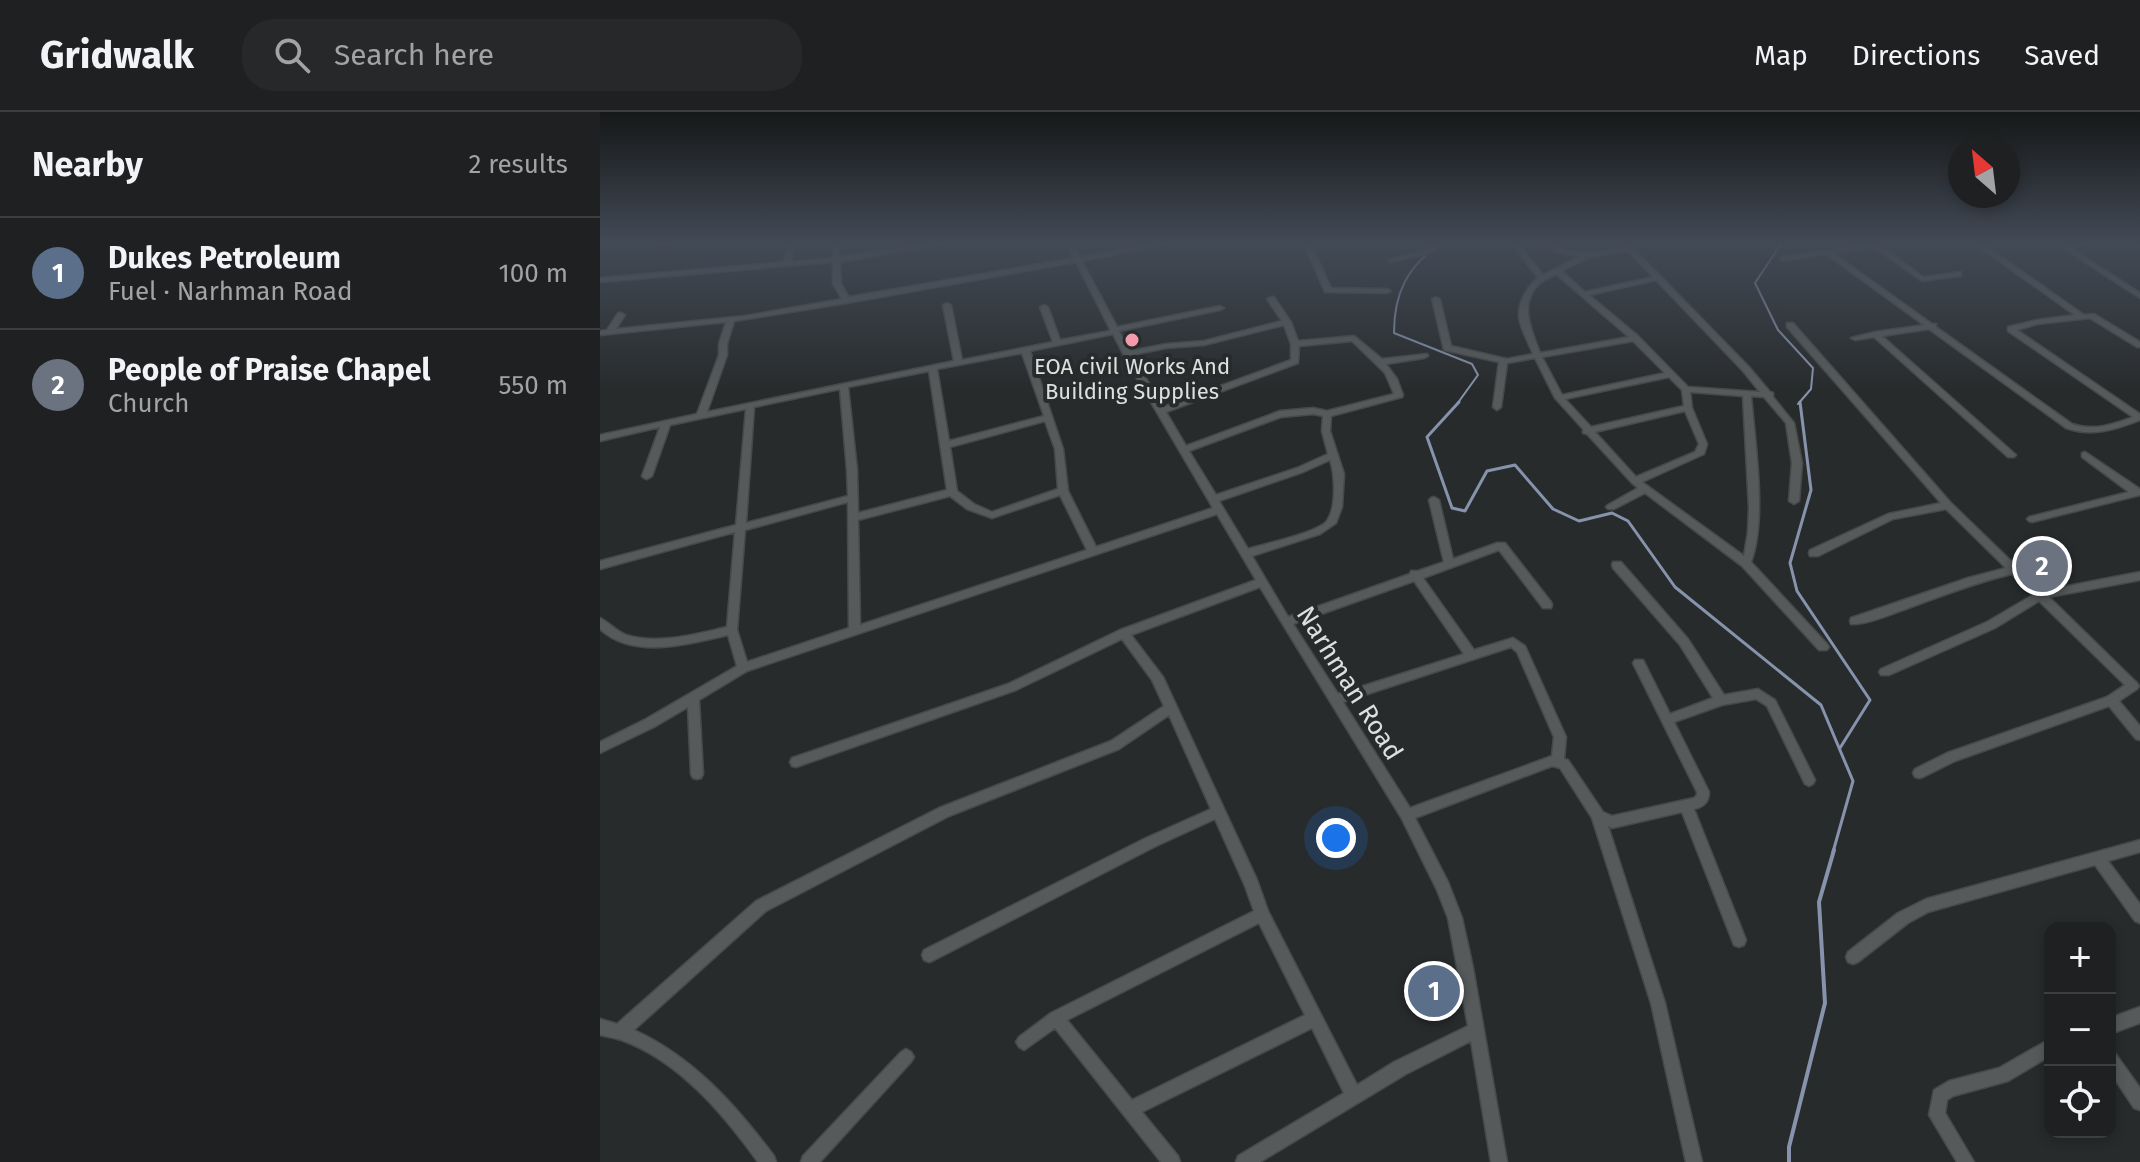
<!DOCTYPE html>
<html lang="en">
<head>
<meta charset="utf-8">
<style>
  body { margin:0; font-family:"Fira Sans",sans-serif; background:#26282a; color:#f1f3f6 }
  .controls { position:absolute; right:24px; bottom:24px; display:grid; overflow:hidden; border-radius:16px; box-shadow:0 4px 12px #0003 }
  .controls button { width:72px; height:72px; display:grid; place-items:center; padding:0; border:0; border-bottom:2px solid #3c3e3f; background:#1e2021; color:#f1f3f6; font:40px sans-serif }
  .compass { position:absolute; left:1348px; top:24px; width:72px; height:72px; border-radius:50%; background:#1e2021; box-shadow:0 4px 12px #0003; rotate:332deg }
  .you { position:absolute; left:736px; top:726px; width:28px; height:28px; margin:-20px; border:6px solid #fff; border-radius:50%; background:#1a73e8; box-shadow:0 0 0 12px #1a73e833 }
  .badge { display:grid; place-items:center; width:52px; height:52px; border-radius:50%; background:#f39aac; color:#fff; font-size:26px; font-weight:700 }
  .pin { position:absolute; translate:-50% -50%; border:4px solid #fff; box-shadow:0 2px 8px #0006 }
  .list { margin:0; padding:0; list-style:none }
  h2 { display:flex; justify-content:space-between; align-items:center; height:104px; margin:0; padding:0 32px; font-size:34px }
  h2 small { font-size:26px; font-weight:400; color:#a1a3a5 }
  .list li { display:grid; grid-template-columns:52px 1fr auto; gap:24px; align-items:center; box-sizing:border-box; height:112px; padding:0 32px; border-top:2px solid #3c3e3f }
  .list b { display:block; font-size:30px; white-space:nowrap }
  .list p { margin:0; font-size:26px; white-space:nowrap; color:#a1a3a5 }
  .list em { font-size:26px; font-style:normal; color:#a1a3a5 }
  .icon { flex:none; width:44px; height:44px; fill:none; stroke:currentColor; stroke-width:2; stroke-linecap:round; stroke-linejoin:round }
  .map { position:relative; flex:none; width:1540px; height:1050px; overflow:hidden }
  header { display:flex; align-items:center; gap:48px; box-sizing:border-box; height:112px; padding:0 40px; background:#1e2021; border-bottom:2px solid #3c3e3f }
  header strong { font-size:38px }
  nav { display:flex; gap:44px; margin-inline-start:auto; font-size:28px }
  .search { width:560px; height:72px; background:#26282a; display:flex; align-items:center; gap:20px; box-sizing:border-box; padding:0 28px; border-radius:32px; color:#a1a3a5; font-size:30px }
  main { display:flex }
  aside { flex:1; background:#1e2021 }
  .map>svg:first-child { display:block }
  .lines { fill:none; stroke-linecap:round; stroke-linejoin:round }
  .stream-far2 { stroke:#8793ad; stroke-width:2 }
  .stream-far1 { stroke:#8793ad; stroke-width:3 }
  .stream { stroke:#8793ad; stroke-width:4 }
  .street-casing { stroke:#464949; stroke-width:3 }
  .street { fill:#565a5a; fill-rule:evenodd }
  .wall { fill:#1e4558 }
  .building { fill:#235066; stroke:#183847; stroke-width:2 }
  .poi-dot { fill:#f39aac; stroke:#282b2c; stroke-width:3 }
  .labels { text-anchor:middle; stroke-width:8; stroke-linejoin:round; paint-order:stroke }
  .far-poi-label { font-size:22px; fill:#dee0e0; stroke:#282b2c }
  .street-label { font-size:26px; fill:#dee0e0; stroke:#282b2c }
</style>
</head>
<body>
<header>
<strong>Gridwalk</strong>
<div class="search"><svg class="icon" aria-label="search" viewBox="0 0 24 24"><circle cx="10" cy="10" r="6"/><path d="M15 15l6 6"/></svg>Search here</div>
<nav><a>Map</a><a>Directions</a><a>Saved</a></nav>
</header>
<main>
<aside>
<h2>Nearby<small>2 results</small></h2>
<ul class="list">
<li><span class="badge" style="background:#5c6f8a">1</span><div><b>Dukes Petroleum</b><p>Fuel · Narhman Road</p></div><em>100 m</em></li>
<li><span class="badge" style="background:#6b7280">2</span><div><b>People of Praise Chapel</b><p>Church</p></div><em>550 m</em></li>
</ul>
</aside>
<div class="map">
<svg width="1540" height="1050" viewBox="0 0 1540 1050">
  <rect width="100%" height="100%" fill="#282b2c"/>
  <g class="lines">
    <path class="stream-far2" d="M840 132C807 155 794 181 794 221L872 252 878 263 857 292
      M1181 132 1155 171 1178 218 1213 256 1211 277 1198 292"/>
    <path class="stream-far1" d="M859 290 827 325 852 396 865 399 887 359 915 353 953 397 979 409 1012 401 1028 409 1075 475 1221 593 1253 669 1233 740
      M1200 290 1211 378 1190 451 1197 479 1270 588 1240 636"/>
    <path class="stream" d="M1189 1050V1035L1225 891 1219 790 1234 738"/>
    <defs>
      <path id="street" d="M57 132H69L66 134Z
        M188 132H194L191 150 233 146V132H239V145L324 132H342L240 150 241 172 249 185 474 146 467 132H474L480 145 551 132H567L482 149 517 215 620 194 624 196 620 198 519 219 530 239 566 232 604 229 682 209 667 187 671 185H674L691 210 698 229 754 224 782 247 827 242 828 244 824 246 786 252 797 267 803 283 802 285 731 304 730 319 744 362 742 395 736 411 720 422 652 444 688 505 810 462 811 459H818L844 450 829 388 831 386 834 385 839 388 853 447 897 431H905L951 490 952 493 951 496H943L899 438 823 466 874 538 913 526 925 534 966 625 964 647 968 648 1003 700 1012 704 1094 686 1097 683V680L1033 551 1035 548H1043L1070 602 1113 586 1080 533 1013 456 1012 453 1013 450H1021L1088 527 1124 583 1158 577 1175 588 1215 668 1213 672 1209 674 1205 672 1167 594 1156 587 1122 593 1074 610 1109 680C1109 690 1104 695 1094 697L1146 828 1144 833 1139 835 1134 833 1082 700 1012 716 1008 714 1065 891 1102 1050H1086L1051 891 992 706 960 656 952 654 815 706 848 770 862 806 873 856 907 1050H891L871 929 806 962 660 1050H636L638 1044 744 981 712 916 542 1000 578 1044 580 1050H561L455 916 424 938 419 935 416 930 419 925 451 901 654 799 645 774 615 707 556 734 334 848 329 850 324 848 322 843 324 838 546 726 611 697 569 603 519 637 349 704 166 799 34 918C93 945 135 992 174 1044L176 1050H158C124 1003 80 950 24 929 17 926 8 925 0 923V907L17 912 156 789 339 696 511 629 564 594 552 568 522 527 416 578 196 655 192 654 190 650 192 646 408 572 520 518 656 468 617 402 147 559 99 588 103 662 101 666 97 667 93 666 91 662 88 595 54 615 0 641V630L46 607 137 554 128 523C88 532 33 548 0 517V506C10 511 16 519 26 523 58 533 96 522 127 515L135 420 0 457V449L136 413 146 297 70 313 52 364 47 367 44 366 42 364 60 315 0 329V323L97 302 119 243V232L126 210 0 223V219L7 218 18 201H21L25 203 16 217 145 204 242 187 233 172V150L0 170V166L184 150ZM476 150 510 217V219L460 228 448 195 444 193 440 195 453 230 362 248 351 193 347 191 343 193 354 249 107 300 127 243V232L134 209 247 191ZM684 213 691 232V248L563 295 532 243 566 236 604 233ZM513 222 528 251 613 396 496 435 468 379 463 337 430 239ZM752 229 785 261 794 282 727 299 713 296 680 299 586 334 566 300 698 251 699 234ZM422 241 444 304 349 329 337 257ZM329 259 347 378 258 401 257 358 248 275ZM240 277 247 358 248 384 146 411 154 295ZM713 302 723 304 722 319 728 342 697 356 616 383 589 339 681 305ZM445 309 455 337 458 377 392 400 374 392 357 379 350 335ZM730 348C735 363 737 397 726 410 715 421 665 432 648 437L619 389 703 360ZM460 383 487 438 260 513 258 408 350 384 367 397 392 406ZM248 390 249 516 147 550 137 518 145 418ZM814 469 864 542 738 582 693 512ZM660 475 802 707 837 778 848 806 868 914 794 950 757 973 668 799 657 768 563 565 531 523ZM911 535 917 540 954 625 952 644 810 696 743 590ZM659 811 705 903 532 988 467 908Z
        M704 132H711L731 176 787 177 791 179 787 181 725 180Z
        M823 132H829L830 141 791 150 788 148 824 139Z
        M912 132H919L943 163 980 144 955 140 948 132H955L959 137 988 141 1025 135 1023 132H1029L1149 255 1170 280 1173 281V285L1194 311 1202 351 1199 389 1194 392 1189 389 1192 351 1186 311 1164 285 1151 284C1155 330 1167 408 1151 450L1227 532 1229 535 1227 538H1219L1142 454 1045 381 1014 397H1008L1006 395 1008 393 1038 376 1032 371 987 322 983 321V317L955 286 935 246 907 251 901 295 897 298 893 295 899 250 844 238 832 187 836 185 840 187 851 234 907 247 933 242C929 232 920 215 919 205 918 191 927 174 938 166ZM1028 139 1053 165 985 180 962 159 990 145ZM956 162 1029 225 940 241C932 219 918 192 939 172 943 168 951 165 956 162ZM1056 168 1143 259 1160 280 1088 275 1038 224 989 183ZM1033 229 1065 261 962 283 942 245ZM1069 265 1082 278 1084 294 991 315 965 287ZM1090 280 1143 284 1149 396 1148 420 1144 444 1042 370 1104 342 1107 332 1092 296ZM1085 299 1099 332 1095 340 1036 365 995 320Z
        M1265 132H1283L1281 134 1323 165 1361 160V164H1358L1322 169 1274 135 1233 141 1332 212H1336V215L1472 312C1493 319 1513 313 1533 305L1408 219V215L1437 208 1475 203 1375 132H1383L1484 203 1494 202 1540 230V235H1537L1490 206 1437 212 1417 218 1540 302V308C1515 318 1492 325 1466 316L1329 217 1282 224 1416 343 1414 345H1408L1274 225 1255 228 1251 226 1275 220 1324 213 1226 142 1183 149 1180 147 1183 145Z
        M1457 132H1490L1471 136 1540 181V186Z
        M1535 132H1540V135Z
        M1187 211H1193L1351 391 1442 479 1540 460V468L1449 485 1537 571 1539 574 1537 577 1519 589 1540 614V628L1536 627 1509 594 1355 649 1323 665 1319 666 1315 665 1313 661 1315 657 1347 641 1507 585 1525 573 1439 489 1395 516 1289 563H1281L1279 560 1281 557 1387 510 1433 483 1412 462C1377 470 1344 483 1311 495 1294 501 1267 513 1251 512L1250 509 1251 506 1368 466 1406 456 1346 397 1293 407 1218 444H1210L1209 441 1210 438 1288 402 1341 391 1187 215Z
        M1485 340 1540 377V383L1432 410 1429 409 1427 407 1429 405 1529 380 1482 345V341Z
        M1540 728V740L1508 749 1540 792V811L1535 809 1495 753 1328 800 1308 811 1258 850 1253 852 1248 850 1246 845 1248 840 1298 801 1326 787Z
        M1540 895V911L1510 922V906Z
        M1450 927V944L1408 969 1353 984 1347 988 1345 1001 1374 1050H1357L1329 1003 1334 978 1349 969 1399 956Z
        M306 937 311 940 314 945 311 950 220 1050H201L203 1044 301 940Z
        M1510 938 1515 941 1540 976V998L1534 996 1510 960Z"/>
    </defs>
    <use href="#street" class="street-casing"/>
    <use href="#street" class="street"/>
  </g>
  <path class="wall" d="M1432 442 1466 451 1459 459 1437 462 1425 450Z"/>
  <path class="building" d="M1453 439 1466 451 1444 455 1432 442Z"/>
  <linearGradient id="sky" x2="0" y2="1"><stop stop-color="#161818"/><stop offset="0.47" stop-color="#424a56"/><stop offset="1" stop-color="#424a56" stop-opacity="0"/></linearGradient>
  <rect width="1540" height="279" fill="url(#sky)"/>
  <circle class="poi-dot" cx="532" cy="228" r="8"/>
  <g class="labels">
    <g class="far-poi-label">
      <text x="532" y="262">EOA civil Works And<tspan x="532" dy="25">Building Supplies</tspan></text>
    </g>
    <g class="street-label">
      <text transform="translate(750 571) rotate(58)" y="9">Narhman Road</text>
    </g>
  </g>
</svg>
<div class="controls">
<button>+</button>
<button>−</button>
<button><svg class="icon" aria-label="locate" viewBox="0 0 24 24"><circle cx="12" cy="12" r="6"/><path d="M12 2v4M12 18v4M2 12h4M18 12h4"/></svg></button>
</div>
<svg class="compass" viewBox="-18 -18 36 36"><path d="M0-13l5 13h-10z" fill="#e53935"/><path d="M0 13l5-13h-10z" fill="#a1a3a5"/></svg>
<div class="you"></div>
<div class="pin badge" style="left:834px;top:879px;background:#5c6f8a">1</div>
<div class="pin badge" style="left:1442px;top:454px;background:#6b7280">2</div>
</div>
</main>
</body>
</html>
